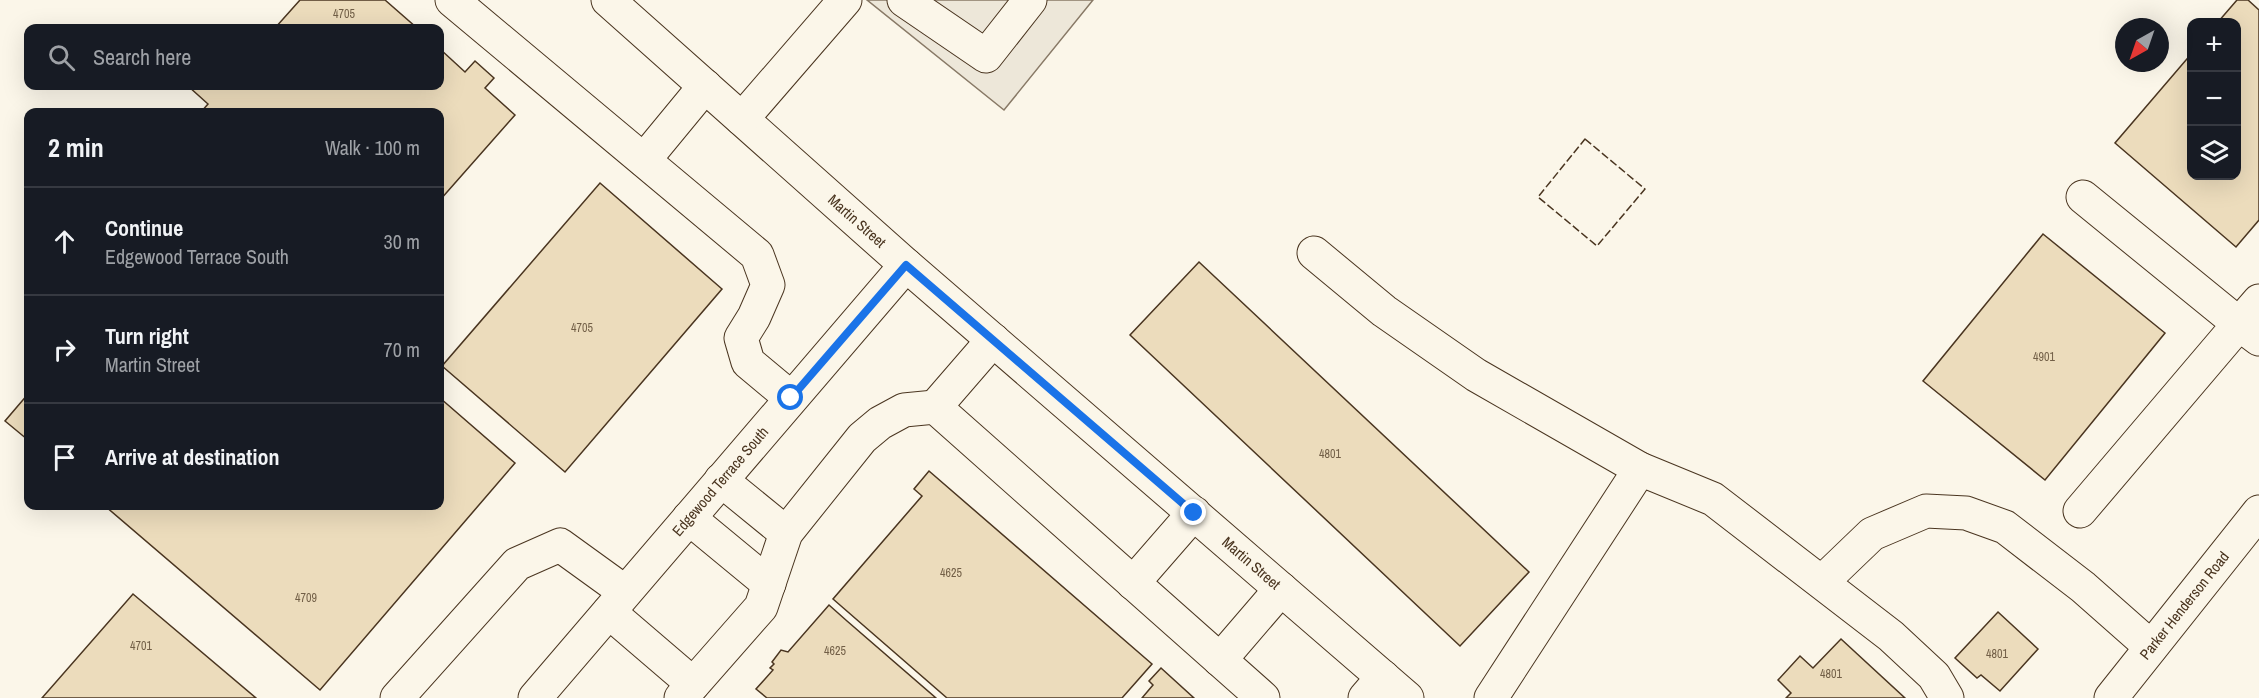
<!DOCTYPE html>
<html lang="en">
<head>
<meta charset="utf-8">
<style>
  body { margin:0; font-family:"Archivo Narrow",sans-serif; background:#242831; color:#f1f3f6 }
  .controls { position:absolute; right:18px; top:18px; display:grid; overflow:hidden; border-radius:12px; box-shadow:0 6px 24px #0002 }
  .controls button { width:54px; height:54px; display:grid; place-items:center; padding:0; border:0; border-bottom:2px solid #363941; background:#171b24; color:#f1f3f6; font:30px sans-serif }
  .compass { position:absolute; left:2115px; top:18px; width:54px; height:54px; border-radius:50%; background:#171b24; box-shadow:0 6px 24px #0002; rotate:220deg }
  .stop { position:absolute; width:18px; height:18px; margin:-14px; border:4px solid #1a73e8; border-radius:50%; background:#fff }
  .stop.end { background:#1a73e8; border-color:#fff; box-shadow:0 2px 6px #0008 }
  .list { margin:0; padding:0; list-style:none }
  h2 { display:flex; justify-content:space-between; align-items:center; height:78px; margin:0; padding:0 24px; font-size:26px }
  h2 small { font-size:20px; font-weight:400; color:#9ea1a6 }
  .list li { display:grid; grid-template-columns:39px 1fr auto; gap:18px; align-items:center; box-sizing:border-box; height:108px; padding:0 24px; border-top:2px solid #363941 }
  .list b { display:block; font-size:22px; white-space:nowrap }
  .list p { margin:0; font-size:20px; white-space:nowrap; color:#9ea1a6 }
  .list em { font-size:20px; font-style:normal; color:#9ea1a6 }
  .icon { flex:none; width:33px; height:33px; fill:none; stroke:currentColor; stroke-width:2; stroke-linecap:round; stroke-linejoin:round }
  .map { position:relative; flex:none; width:2259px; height:698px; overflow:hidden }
  .search { position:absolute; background:#171b24; box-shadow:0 6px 24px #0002; left:24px; top:24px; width:420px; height:66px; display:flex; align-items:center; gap:15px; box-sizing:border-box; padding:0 21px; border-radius:12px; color:#9ea1a6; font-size:22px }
  .panel { position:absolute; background:#171b24; box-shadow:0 6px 24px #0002; left:24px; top:108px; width:420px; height:402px; border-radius:12px }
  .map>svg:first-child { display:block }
  .parking { fill:#ede7d9; stroke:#887966; stroke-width:1.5 }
  .building { fill:#ecdcbc; stroke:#4a3520; stroke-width:1.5 }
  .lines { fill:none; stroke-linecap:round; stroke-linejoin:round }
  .minor-casing { stroke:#4a3520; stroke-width:35 }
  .minor { stroke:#fbf6e9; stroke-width:33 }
  .fence { stroke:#4a3520; stroke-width:1.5; stroke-dasharray:8 3; stroke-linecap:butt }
  .route { stroke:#1a73e8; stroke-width:8 }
  .labels { text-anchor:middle; stroke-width:4.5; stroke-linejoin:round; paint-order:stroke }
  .number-label { font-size:12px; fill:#725f47 }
  .street-label { font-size:15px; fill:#4a3520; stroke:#fbf6e9 }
</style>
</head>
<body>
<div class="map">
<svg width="2259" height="698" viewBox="0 0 2259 698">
  <rect width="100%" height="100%" fill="#fbf6e9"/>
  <path class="parking" d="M867 0H1093L1004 110Z"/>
  <path class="building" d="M300 0H385L417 28H275Z
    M2237 0H2248L2259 10V220L2236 247 2115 143 2192 53V176H2236V22H2218Z
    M440 49 465 72 475 61 494 78 485 88 515 115 440 200V112H201L208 104 188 86H440Z
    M600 183 722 289 565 472 442 366Z
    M2043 234 2165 333 2045 480 1923 381Z
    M1199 262 1529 572 1460 646 1130 335Z
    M28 394V440L5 421Z
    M440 398 515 463 320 690 105 506H440Z
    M929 471 1152 664 1122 698H947L833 599 922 496 914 489Z
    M133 594 256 698H42Z
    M829 605 847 621 936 698H767L756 689 773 670 770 668 774 664 772 662 781 650 788 652Z
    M1998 612 2038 649 2000 691 1981 675 1977 678 1955 658Z
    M1841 639 1905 698H1786L1791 693 1778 680 1800 656 1813 668Z
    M1161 668 1194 698H1142L1153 685 1149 681Z"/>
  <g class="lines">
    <defs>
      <g id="minor">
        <path d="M452 0 757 255 768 285 754 317 741 338 748 362 791 398"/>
        <path id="s1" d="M608 0 906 265 1407 698"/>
        <path d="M904 0 986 56 1030 0"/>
        <path d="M742 119 845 0"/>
        <path d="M644 160 705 86"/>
        <path d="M1314 253 1384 311 1476 375 1640 469 1713 499 1891 636 1934 676 1947 698"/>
        <path d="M2259 301 2239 324 2259 339"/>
        <path d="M935 407 993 340"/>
        <path d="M721 480 786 533"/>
        <path d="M2080 511 2239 324 2083 197"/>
        <path d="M689 518 769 584"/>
        <path d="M1822 582 1872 534 1926 511 1966 513 2005 527 2083 587 2151 647"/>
        <path d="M1133 583 1194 513"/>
        <path d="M609 612 693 684"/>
        <path d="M1220 660 1281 589"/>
        <path d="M397 698 517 564 560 545 625 592"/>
        <path id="s2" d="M535 698 906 265"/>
        <path d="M681 698 761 607 786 533 862 438 880 423 904 410 935 407 1263 698"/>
        <path d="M1365 698 1383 677"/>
        <path d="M1491 698 1640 469"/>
        <path id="s3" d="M2111 698 2259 512"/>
      </g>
    </defs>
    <use href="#minor" class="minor-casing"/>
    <use href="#minor" class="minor"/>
    <path class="fence" d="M1585 139 1645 189 1597 246 1538 197Z"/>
  </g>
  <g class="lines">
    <path class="route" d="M791 398 906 265 1194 513"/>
  </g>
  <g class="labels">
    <g class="number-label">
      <text x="344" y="18">4705</text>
      <text x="582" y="332">4705</text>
      <text x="2044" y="361">4901</text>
      <text x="1330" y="458">4801</text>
      <text x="951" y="577">4625</text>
      <text x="306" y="602">4709</text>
      <text x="141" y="650">4701</text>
      <text x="835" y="655">4625</text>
      <text x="1997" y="658">4801</text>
      <text x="1831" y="678">4801</text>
    </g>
    <g class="street-label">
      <text dy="5" stroke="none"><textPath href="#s1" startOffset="333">Martin Street</textPath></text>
      <text dy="5" stroke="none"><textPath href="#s2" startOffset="285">Edgewood Terrace South</textPath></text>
      <text dy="5" stroke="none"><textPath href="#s1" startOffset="855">Martin Street</textPath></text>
      <text dy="5" stroke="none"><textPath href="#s3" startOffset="118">Parker Henderson Road</textPath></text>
    </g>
  </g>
</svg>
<div class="controls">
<button>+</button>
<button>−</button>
<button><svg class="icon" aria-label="layers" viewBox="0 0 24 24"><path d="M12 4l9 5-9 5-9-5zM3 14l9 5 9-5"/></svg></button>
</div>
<svg class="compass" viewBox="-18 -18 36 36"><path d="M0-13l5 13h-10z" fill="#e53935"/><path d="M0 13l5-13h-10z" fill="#9ea1a6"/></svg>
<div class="stop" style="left:791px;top:398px"></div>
<div class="stop end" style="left:1194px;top:513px"></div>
<div class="search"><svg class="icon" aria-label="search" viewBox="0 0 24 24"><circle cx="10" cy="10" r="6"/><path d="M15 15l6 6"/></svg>Search here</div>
<section class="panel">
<h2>2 min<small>Walk · 100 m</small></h2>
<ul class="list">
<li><svg class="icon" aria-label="ahead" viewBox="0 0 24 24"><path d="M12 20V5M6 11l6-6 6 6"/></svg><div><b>Continue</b><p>Edgewood Terrace South</p></div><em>30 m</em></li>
<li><svg class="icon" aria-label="right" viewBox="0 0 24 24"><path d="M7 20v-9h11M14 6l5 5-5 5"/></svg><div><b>Turn right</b><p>Martin Street</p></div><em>70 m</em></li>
<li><svg class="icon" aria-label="arrive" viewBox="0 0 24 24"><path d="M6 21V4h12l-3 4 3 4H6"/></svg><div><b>Arrive at destination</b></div></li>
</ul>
</section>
</div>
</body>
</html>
